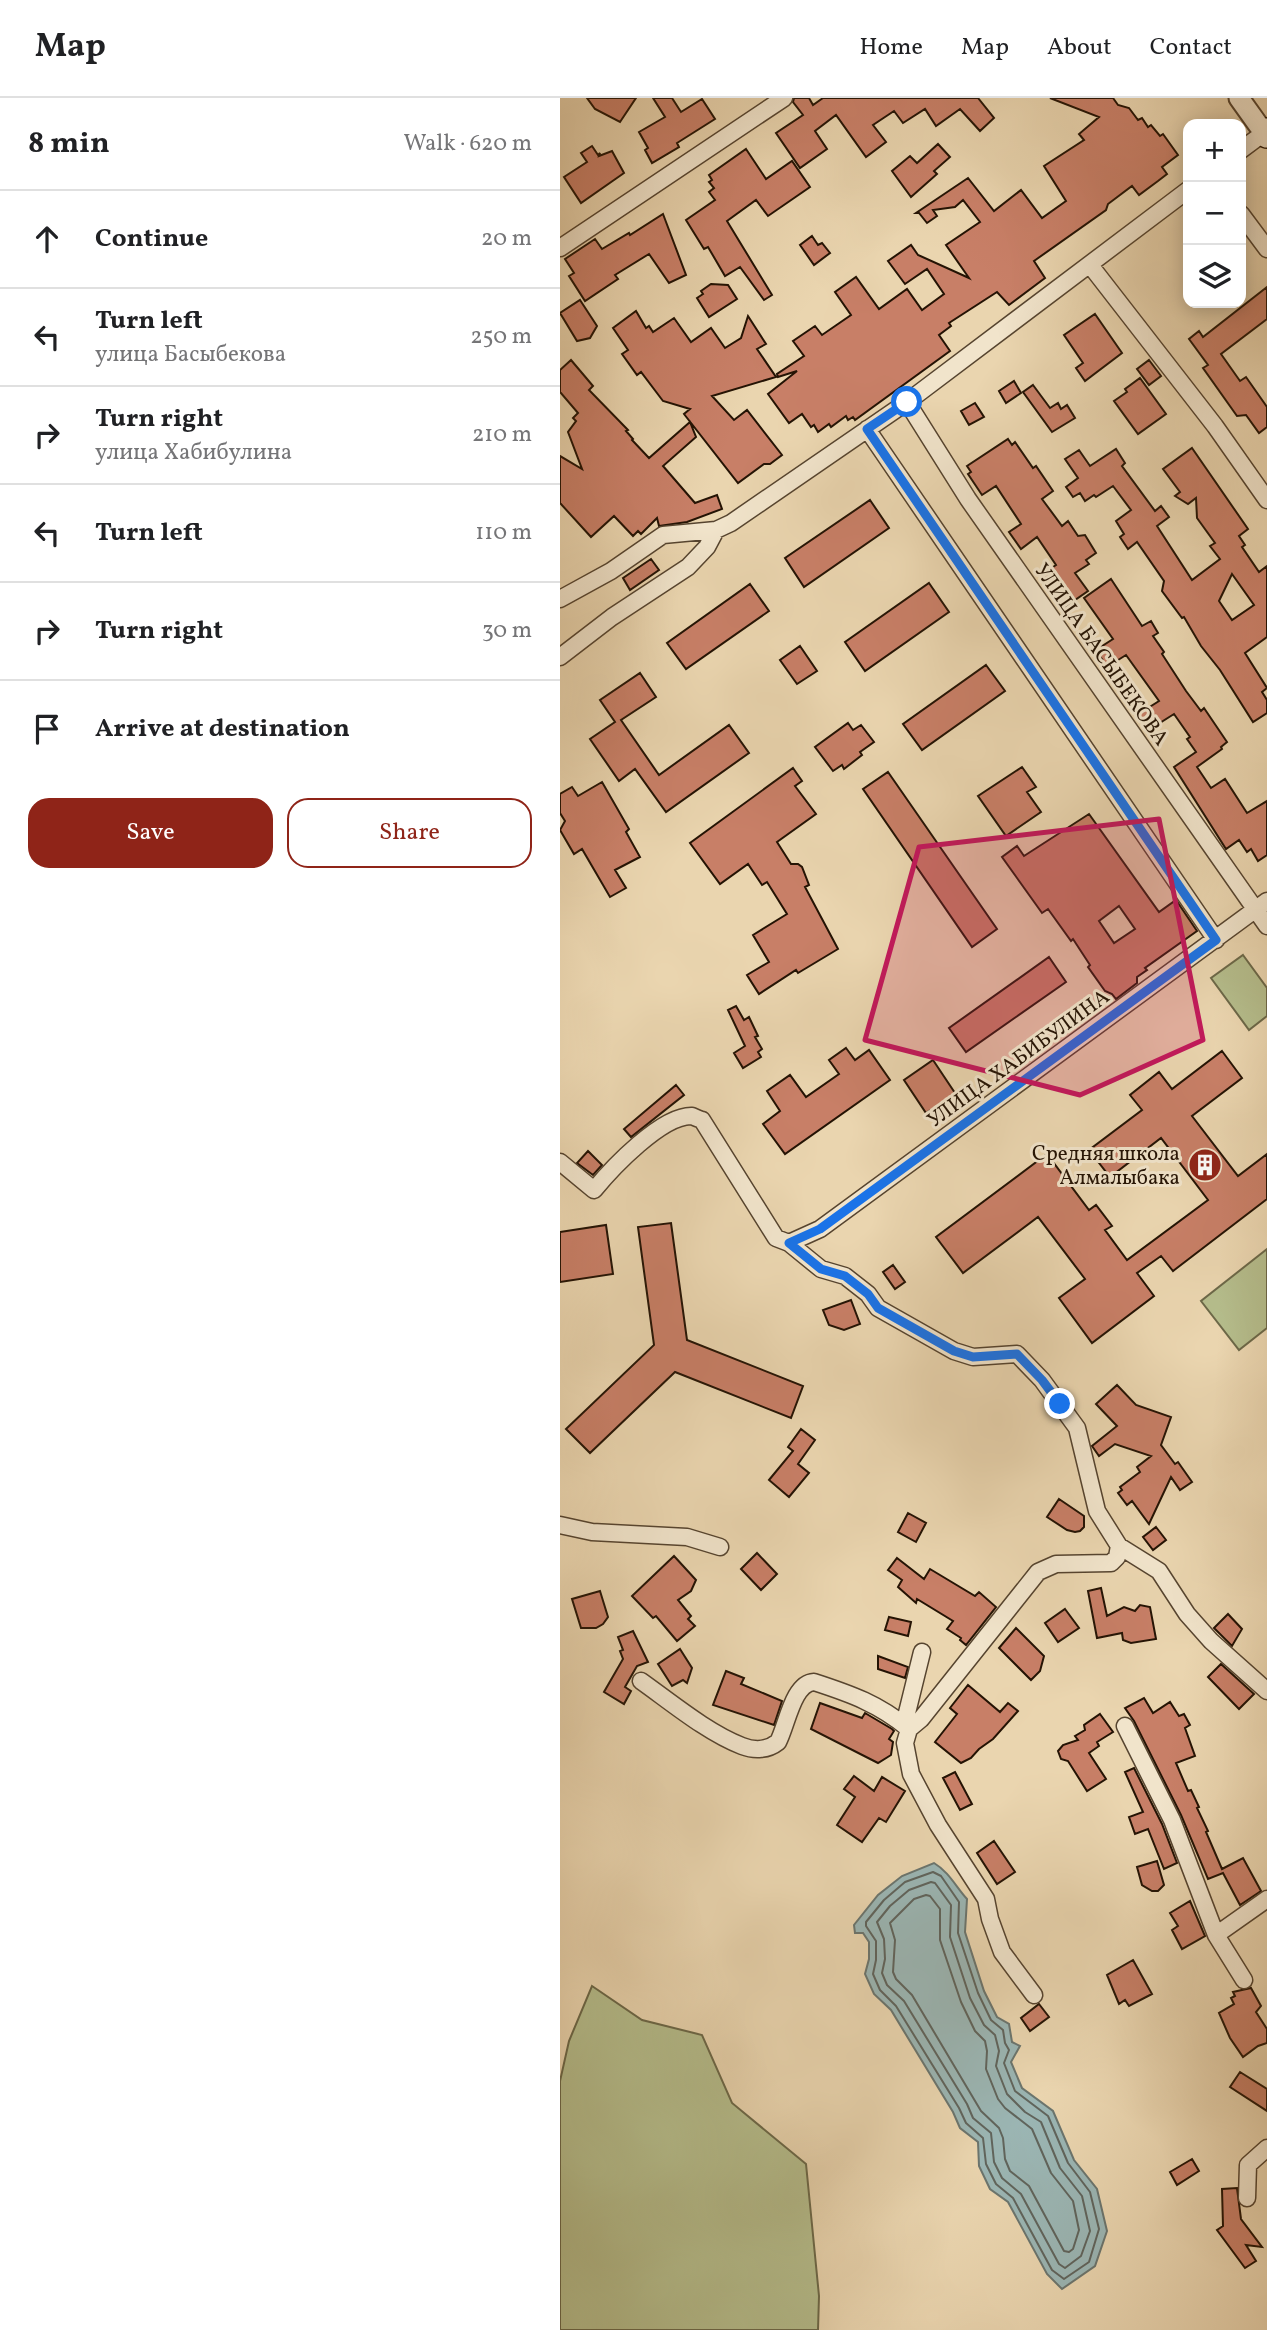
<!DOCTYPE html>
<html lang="en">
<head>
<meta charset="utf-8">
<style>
  body { margin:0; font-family:Vollkorn,serif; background:#f2f2f2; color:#202124 }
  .controls { position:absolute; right:21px; top:21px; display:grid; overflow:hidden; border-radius:14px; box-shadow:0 4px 18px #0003 }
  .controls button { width:63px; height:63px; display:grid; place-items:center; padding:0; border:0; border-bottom:2px solid #e0e0e0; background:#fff; color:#202124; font:35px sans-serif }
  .stop { position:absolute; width:21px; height:21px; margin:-16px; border:5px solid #1a73e8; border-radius:50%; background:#fff }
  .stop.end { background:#1a73e8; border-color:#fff; box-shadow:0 2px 7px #0008 }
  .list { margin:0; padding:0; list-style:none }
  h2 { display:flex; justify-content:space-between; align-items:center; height:91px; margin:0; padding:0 28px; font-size:30px }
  h2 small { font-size:23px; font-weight:400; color:#757577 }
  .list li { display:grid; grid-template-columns:46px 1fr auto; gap:21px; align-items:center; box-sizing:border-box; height:98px; padding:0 28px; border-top:2px solid #e0e0e0 }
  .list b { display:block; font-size:26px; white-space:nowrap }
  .list p { margin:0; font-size:23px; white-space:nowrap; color:#757577 }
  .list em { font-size:23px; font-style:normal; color:#757577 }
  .actions { display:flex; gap:14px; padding:21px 28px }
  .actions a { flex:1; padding:16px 0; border:2px solid #8f2418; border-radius:21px; text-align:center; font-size:24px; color:#8f2418 }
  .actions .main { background:#8f2418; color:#fff }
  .icon { flex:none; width:38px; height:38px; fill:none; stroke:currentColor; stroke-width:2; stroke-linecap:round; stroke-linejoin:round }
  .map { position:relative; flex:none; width:707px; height:2232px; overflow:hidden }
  header { display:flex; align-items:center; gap:42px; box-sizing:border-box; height:98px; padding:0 35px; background:#fff; border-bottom:2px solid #e0e0e0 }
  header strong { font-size:33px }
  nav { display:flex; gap:38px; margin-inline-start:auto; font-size:24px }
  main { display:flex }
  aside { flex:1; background:#fff }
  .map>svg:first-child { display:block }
  .green { fill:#b5bd8c; stroke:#6c6848; stroke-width:2 }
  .water { fill:#9bb6b4; stroke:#6b756e; stroke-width:2 }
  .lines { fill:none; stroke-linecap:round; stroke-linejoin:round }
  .shore { stroke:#60645c; stroke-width:2 }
  .building { fill:#c87f67; stroke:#241304; stroke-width:2; fill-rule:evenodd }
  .minor-casing { stroke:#56442f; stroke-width:19 }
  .tertiary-casing { stroke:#56442f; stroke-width:23 }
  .secondary-casing { stroke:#241304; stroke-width:26 }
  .minor { stroke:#f1e4cb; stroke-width:16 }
  .tertiary { stroke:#f1e4cb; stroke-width:19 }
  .secondary { stroke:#f1e4cb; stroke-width:23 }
  .route { stroke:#1a73e8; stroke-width:9 }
  .marked { fill:#c2185b; fill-opacity:0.2; stroke:#c2185b; stroke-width:5; stroke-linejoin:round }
  .labels { text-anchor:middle; stroke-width:6; stroke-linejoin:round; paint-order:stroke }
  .street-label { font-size:21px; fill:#241304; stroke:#f1e4cb }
  .poi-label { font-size:21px; fill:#241304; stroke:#f1e4cb; text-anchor:end }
</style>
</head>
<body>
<header>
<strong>Map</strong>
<nav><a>Home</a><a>Map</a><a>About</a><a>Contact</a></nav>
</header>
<main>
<aside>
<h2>8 min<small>Walk · 620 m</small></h2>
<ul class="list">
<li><svg class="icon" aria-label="ahead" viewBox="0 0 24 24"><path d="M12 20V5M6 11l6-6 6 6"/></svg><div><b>Continue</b></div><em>20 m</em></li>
<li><svg class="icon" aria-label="left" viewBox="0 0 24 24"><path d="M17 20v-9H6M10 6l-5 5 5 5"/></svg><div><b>Turn left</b><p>улица Басыбекова</p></div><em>250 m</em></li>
<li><svg class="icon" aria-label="right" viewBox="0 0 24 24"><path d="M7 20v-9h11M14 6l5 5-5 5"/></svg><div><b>Turn right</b><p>улица Хабибулина</p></div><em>210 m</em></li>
<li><svg class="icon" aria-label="left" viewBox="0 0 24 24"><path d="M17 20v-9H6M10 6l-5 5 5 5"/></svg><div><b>Turn left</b></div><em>110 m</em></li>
<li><svg class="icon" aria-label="right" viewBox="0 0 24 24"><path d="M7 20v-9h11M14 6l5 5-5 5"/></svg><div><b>Turn right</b></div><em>30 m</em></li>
<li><svg class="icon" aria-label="arrive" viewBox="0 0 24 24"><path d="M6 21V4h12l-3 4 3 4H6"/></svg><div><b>Arrive at destination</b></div></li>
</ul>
<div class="actions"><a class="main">Save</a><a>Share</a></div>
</aside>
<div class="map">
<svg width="707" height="2232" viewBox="0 0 707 2232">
  <rect width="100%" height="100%" fill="#ead5af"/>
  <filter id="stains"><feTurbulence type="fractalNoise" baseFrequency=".00286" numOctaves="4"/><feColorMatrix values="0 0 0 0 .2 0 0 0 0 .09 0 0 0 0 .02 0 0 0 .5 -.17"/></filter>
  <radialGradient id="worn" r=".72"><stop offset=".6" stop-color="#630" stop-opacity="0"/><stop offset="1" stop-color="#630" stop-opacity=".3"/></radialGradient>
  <path class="green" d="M683 857 707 890V918L689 932 651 880Z
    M707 1151V1230L679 1252 641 1203Z
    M32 1888 82 1922 142 1937 172 2005 246 2066 259 2198 258 2232H0V1983L9 1943Z"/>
  <path class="water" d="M374 1765C389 1774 396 1789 407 1801L405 1834 424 1893 437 1919 449 1926 452 1944 460 1948 451 1964 462 1990 493 2013 514 2062 537 2091 547 2133 535 2168 502 2191 487 2176 448 2104 430 2091 419 2068 418 2044 400 2030 393 2014 331 1912 314 1896 305 1876 309 1861V1844L303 1835H295L294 1827 318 1797 342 1778Z"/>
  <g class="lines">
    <path class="shore" d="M373 1774 381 1778 399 1804 398 1835 418 1895 431 1922 443 1932 445 1945 449 1952 444 1965 455 1993 488 2018 508 2065 530 2094 539 2131 529 2164 504 2181 492 2172 453 2100 436 2086 426 2066 423 2040 406 2025 399 2010 336 1908 320 1892 313 1876 316 1862V1843L306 1828V1824L324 1802 345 1784Z
      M371 1784 375 1785 391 1807 390 1839 410 1900 424 1927 435 1937 439 1953 436 1968 447 1996 465 2014 481 2024 500 2070 522 2098 530 2133 521 2158 505 2170 499 2166 461 2096 442 2080 434 2064 431 2035 413 2020 407 2006 344 1903 327 1887 322 1875 325 1861 324 1841 317 1824 330 1808 349 1792Z
      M366 1797 370 1798 380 1811V1842L401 1904 415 1933 425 1943 427 1953 426 1971 438 2001 445 2010 472 2031 491 2075 513 2103 519 2132 513 2151 509 2154 504 2153 469 2088 450 2073 445 2061 443 2040 439 2030 421 2013 352 1897 336 1881 333 1874 335 1842 330 1825 354 1801Z"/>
  </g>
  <path class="building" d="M27 0H76L60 24 35 11Z
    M93 0H112L121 14 142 1 155 21 117 45 119 49 92 65 85 52 88 50 79 34 105 19Z
    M234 0H249L253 7 263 0H418L434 20 420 33 400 11 376 28 365 11 343 25 334 13 313 27 326 44 306 59 276 17 255 33 267 51 240 70 216 35 243 17 233 4Z
    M490 0H553L558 7 569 10 578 22 582 20 588 29 591 27 600 38 603 36 618 57 602 69 607 76 598 83 579 97 572 88 548 106 546 112 474 163 485 180 449 207 437 194 389 225 391 228 379 237 390 253 295 322 293 319 288 322 286 318 271 329 269 326 258 334 254 327 251 329 242 316 229 325 208 296 237 273 218 279 217 276 244 258 233 243 255 228 262 237 291 217 275 194 296 179 319 211 347 191 362 212 384 196 367 171 345 186 328 163 351 147 358 157 409 180 386 147 420 124 403 102 395 109 373 112 377 118 367 125 359 115H356L408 80 434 113 461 92 482 120 506 103 484 68 524 42 519 36 539 19Z
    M378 46 390 59 374 73 377 76 351 99 332 73 350 58 357 65Z
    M32 48 38 57 40 55 39 58 52 53 64 75 21 105 4 79 27 64 21 55Z
    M186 51 206 81 232 63 250 89 208 118 196 102 167 123 212 197 204 202 180 169 165 178 148 149 144 151 126 122 155 102 149 94 154 90 149 84 152 82 149 77Z
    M103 116 126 177 109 185 89 156 55 177 58 181 25 203 9 178 14 175 5 161 35 141 42 151 69 135 70 137Z
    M252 138 258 147 262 145 270 155 254 167 240 147Z
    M151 186 168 187 177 201 149 219 137 200 143 196 141 193Z
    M707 189V221L661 256 680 283 686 279 707 309V329L699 335 686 317 677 318 643 270 648 267 629 241 639 233 643 239Z
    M20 202 37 228 30 240 17 243 0 215Z
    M76 213 86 230 89 228 93 234 114 220 131 244 151 230 165 250 181 240 188 218 206 246 197 251 216 279 152 298 174 322 187 312 222 357 210 366H204L178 385 124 316 130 311 103 303 81 274 77 277 62 256 68 252 53 230Z
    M535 216 562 255 525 283 516 270 523 265 504 237Z
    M11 262 33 288 29 292 68 332 66 333 73 341 72 342 89 360 130 324 136 339 103 368 135 405 157 397 162 411 127 424 99 428 97 420 81 436 78 433 73 438 54 418 31 439 0 405V358L22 371 8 334 16 323 13 320 18 315 0 294V272Z
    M589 262 601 278 589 287 577 271Z
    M580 280 606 316 578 336 554 303 567 294 565 291Z
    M454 283 461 295 446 305 439 293Z
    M473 287 490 310 498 305 501 311 507 307 515 320 492 334 463 294Z
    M415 305 424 319 409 327 401 313Z
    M448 341 452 347 455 344 473 370 476 368 493 393 482 401 502 428 508 423 518 438 525 437 536 455 526 462 529 466 515 475 528 493 502 511 480 478 496 467 477 439 461 451 449 434 461 426 436 388 422 397 408 376 411 374 407 368Z
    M632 350 688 431 679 438 685 447 682 449 699 474 707 468V539L685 555 707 590 702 594 707 602V615L693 624 660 572 641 548 624 519 622 520 602 493 604 483 577 444 568 451 560 439 564 436 556 423 571 412 553 388 536 399 534 397 525 403 520 395 513 399 506 389 518 380 505 361 519 352 530 368 556 351 565 365 562 368 595 413 601 408 609 419 597 428 632 482 660 461 650 448 655 445 637 420 636 400 628 406 615 398 620 394 603 371ZM672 476 694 507 672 522 659 503Z
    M310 402 329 430 244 489 225 460Z
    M91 461 99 472 70 492 63 480Z
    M551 481 582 528 591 523 598 535 593 538 604 554 602 556 626 593 641 613 644 610 667 644 661 649 662 651 637 669 651 690 665 681 687 715 707 703V757L698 763 691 751 687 754 679 742 666 751 614 669 636 654 627 641 630 639 614 616 587 633 577 617 599 603 566 557 547 569 536 552 553 541 524 500Z
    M369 485 389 514 305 573 285 544Z
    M190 486 209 513 126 571 107 545Z
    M240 548 257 573 237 586 220 562Z
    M426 567 445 593 362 652 343 626Z
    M80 575 96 599 61 622 99 677 169 627 189 655 106 714 75 671 59 683 30 641 55 624 40 602Z
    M288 625 293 632 301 627 314 644 300 654 302 657 284 671 282 667 273 673 255 649Z
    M462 669 476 689 467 694 481 714 446 738 418 698Z
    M233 670 242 683 235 688 256 716 217 744 231 766H238L242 769 249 787 245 789 278 851 238 875 236 872 199 896 187 877 209 864 193 837 227 816 207 784 202 787 188 766 160 786 130 745Z
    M328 674 437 831 412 849 303 691Z
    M42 684 69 731 66 734 80 759 55 772 66 790 50 799 22 751 14 756 0 732 5 723 0 715V696L12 689 18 698Z
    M529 716 599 814 616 802 637 833 585 870 587 872 577 879V885L556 901 552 896 545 893 528 869 530 867 513 841 511 843 488 811 482 815 442 759 457 748 464 758ZM559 808 575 831 554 845 539 823Z
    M489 859 506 884 406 954 389 930Z
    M176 908 184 922 189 919 198 938 195 939 202 951 198 954 201 959 183 970 174 955 185 948 168 912Z
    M286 950 295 962 309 952 330 982 225 1056 203 1026 220 1013 207 993 230 977 246 999 279 976 269 962Z
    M662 953 682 980 632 1018 678 1078 707 1056V1101L613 1173 601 1158 577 1175 594 1198 532 1245 499 1200 525 1181 478 1119 403 1175 376 1139 487 1056 529 1112 536 1107 552 1128 545 1132 567 1162 648 1102 601 1040 550 1079 529 1052 582 1012 570 997 599 974 612 991Z
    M373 962 401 1004 375 1022 369 1013 366 1015 344 982Z
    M116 987 124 997 71 1039 64 1031Z
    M28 1053 42 1067 33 1077 17 1065Z
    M111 1125 127 1242 243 1288 231 1320 115 1274 30 1355 6 1331 94 1247 78 1129Z
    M46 1127 53 1176 0 1184V1134Z
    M333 1167 345 1184 335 1191 323 1174Z
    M291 1202 300 1226 284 1232 269 1227 263 1212Z
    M557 1287 576 1307 611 1319 601 1347 615 1366 618 1364 632 1384 620 1392 611 1379 589 1426 572 1403 567 1407 558 1395 562 1392 560 1389 580 1374 577 1369 591 1358 555 1346 539 1358 532 1348 557 1328 536 1306Z
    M241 1331 255 1342 238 1366 249 1375 229 1399 209 1382 233 1353 228 1349Z
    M499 1401 524 1418V1429L520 1433 515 1434 507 1432 487 1419Z
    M348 1415 366 1425 356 1444 338 1434Z
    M596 1429 606 1442 593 1452 583 1439Z
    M197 1455 217 1476 201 1492 181 1471Z
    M114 1458 136 1482 131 1493 118 1502 131 1518 128 1521 135 1528 117 1543 96 1518 93 1520 72 1498Z
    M337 1460 364 1481 370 1471 415 1498 419 1494 436 1509 406 1547 400 1542 401 1540 387 1531 393 1523 357 1501 356 1505 338 1489 342 1482 328 1472Z
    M541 1490 547 1518 564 1509 575 1513 580 1507 590 1509 596 1541 571 1545 563 1542 562 1535 537 1540 528 1493Z
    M40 1493 48 1519 43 1526 36 1530H21L12 1501Z
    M505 1511 519 1530 498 1544 485 1525Z
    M668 1516 682 1531 672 1548 654 1530Z
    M329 1519 351 1524 348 1538 325 1532Z
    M456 1530 484 1558 480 1573 471 1582 439 1550Z
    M73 1533 88 1564 77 1568 65 1589 71 1593 64 1606 44 1594 63 1561 60 1553 63 1552 58 1539Z
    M120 1551 132 1570 127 1585 123 1582 112 1588 98 1566Z
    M318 1558 348 1569 345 1580 318 1571Z
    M661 1566 694 1596 679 1611 648 1579Z
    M166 1573 184 1580 181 1586 222 1603 214 1627 153 1607Z
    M408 1587 440 1614 448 1605 458 1613 433 1641 419 1651 411 1660 401 1665 375 1644 397 1616 390 1610Z
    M584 1600 593 1615 610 1604 619 1618 624 1616 630 1627 625 1630 635 1658 616 1665 628 1693 631 1692 639 1709 637 1710 648 1733 646 1734 662 1771 683 1760 701 1793 680 1807 663 1775 648 1781 621 1717 574 1623 565 1610Z
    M260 1605 302 1620 305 1615 332 1631 334 1633 329 1641 333 1644 331 1657 318 1665 251 1631Z
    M540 1616 553 1634 537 1644 539 1648 529 1655 546 1681 527 1693 508 1663 501 1661 498 1653 503 1647 518 1642 515 1638 525 1632 524 1627Z
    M574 1670 602 1726 617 1765 604 1771 588 1731 575 1736 569 1719 583 1714 565 1674Z
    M395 1674 412 1706 400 1712 383 1680Z
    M294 1678 314 1693 322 1679 345 1693 326 1724 319 1720 302 1744 277 1727 295 1699 284 1691Z
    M434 1743 455 1774 437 1786 417 1755Z
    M597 1763 604 1787 598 1793H592L582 1787 577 1769Z
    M630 1803 645 1838 622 1851 612 1832 618 1828 610 1815Z
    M573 1862 592 1896 569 1908 565 1902 559 1906 547 1877Z
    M691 1890 701 1908 696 1914 707 1931V1945L698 1948 683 1959 670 1940 659 1915 674 1906 671 1900 675 1898 673 1894Z
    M479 1906 489 1919 470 1933 461 1920Z
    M680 1974 707 1991V2013L670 1989Z
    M632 2061 639 2073 617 2087 610 2074Z
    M677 2090 681 2121 702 2149 686 2147 696 2163 685 2170 657 2132 663 2128 662 2091Z"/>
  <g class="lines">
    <defs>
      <path id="minor" d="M681 52 704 35
        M681 116 707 151
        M0 150 224 0
        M530 167 655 328 707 402
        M347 304 408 401 707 828
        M307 331 656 842
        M0 501 51 473 103 437 156 432
        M0 559 52 519 128 469 147 449 156 432 171 425 347 304 628 92
        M0 1064 34 1092C52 1070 102 1017 132 1018 132 1018 141 1022 142 1022L216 1140 229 1145 261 1171 285 1178 308 1196 318 1210 394 1253 413 1259 457 1256 482 1282 517 1330 537 1413 559 1448 599 1473 627 1516 651 1543 707 1593
        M229 1145 260 1131 707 803
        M0 1427 32 1434 127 1439 160 1449
        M81 1583C112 1605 148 1635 182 1648 195 1653 208 1652 218 1644 227 1627 233 1585 254 1584 291 1596 319 1606 349 1631L361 1621 478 1474 496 1466 551 1465 557 1459 559 1448
        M344 1627 362 1554
        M565 1628 612 1722 656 1837 684 1882
        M349 1631 345 1645 351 1676 378 1727 426 1801 430 1821 442 1854 474 1897
        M656 1837 707 1801
        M687 2100 688 2067 707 2050"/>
      <path id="tertiary" d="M679 0 704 35"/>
      <path id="secondary" d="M707 32 704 35 707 38"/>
    </defs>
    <use href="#minor" class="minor-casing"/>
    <use href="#tertiary" class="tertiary-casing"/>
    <use href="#secondary" class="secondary-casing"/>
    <use href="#minor" class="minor"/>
    <use href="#tertiary" class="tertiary"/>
    <use href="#secondary" class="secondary"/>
  </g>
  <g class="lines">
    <path class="route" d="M347 304 307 331 656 842 260 1131 229 1145 261 1171 285 1178 308 1196 318 1210 394 1253 413 1259 457 1256 482 1282 500 1306"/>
  </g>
  <path class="marked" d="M599 721 643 942 520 997 305 942 359 749Z"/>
  <defs>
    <symbol id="building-disc" viewBox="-11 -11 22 22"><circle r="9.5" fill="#8f2418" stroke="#f1e4cb"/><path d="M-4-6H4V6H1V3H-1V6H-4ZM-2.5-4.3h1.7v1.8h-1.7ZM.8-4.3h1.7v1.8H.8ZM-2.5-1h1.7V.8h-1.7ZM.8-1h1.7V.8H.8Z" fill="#fff"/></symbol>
  </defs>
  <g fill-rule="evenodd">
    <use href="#building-disc" x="626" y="1048" width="38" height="38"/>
  </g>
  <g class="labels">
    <g class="street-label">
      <text transform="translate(542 556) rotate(55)" y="7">УЛИЦА БАСЫБЕКОВА</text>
      <text transform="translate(458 960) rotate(-36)" y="7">УЛИЦА ХАБИБУЛИНА</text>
    </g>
    <g class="poi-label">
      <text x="620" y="1062">Средняя школа<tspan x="620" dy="24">Алмалыбака</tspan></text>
    </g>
  </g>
  <rect width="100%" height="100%" filter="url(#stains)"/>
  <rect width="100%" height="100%" fill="url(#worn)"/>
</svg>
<div class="controls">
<button>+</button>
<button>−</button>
<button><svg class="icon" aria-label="layers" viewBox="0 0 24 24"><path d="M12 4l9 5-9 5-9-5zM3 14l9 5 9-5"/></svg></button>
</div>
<div class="stop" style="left:347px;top:304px"></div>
<div class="stop end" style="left:500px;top:1306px"></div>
</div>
</main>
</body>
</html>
